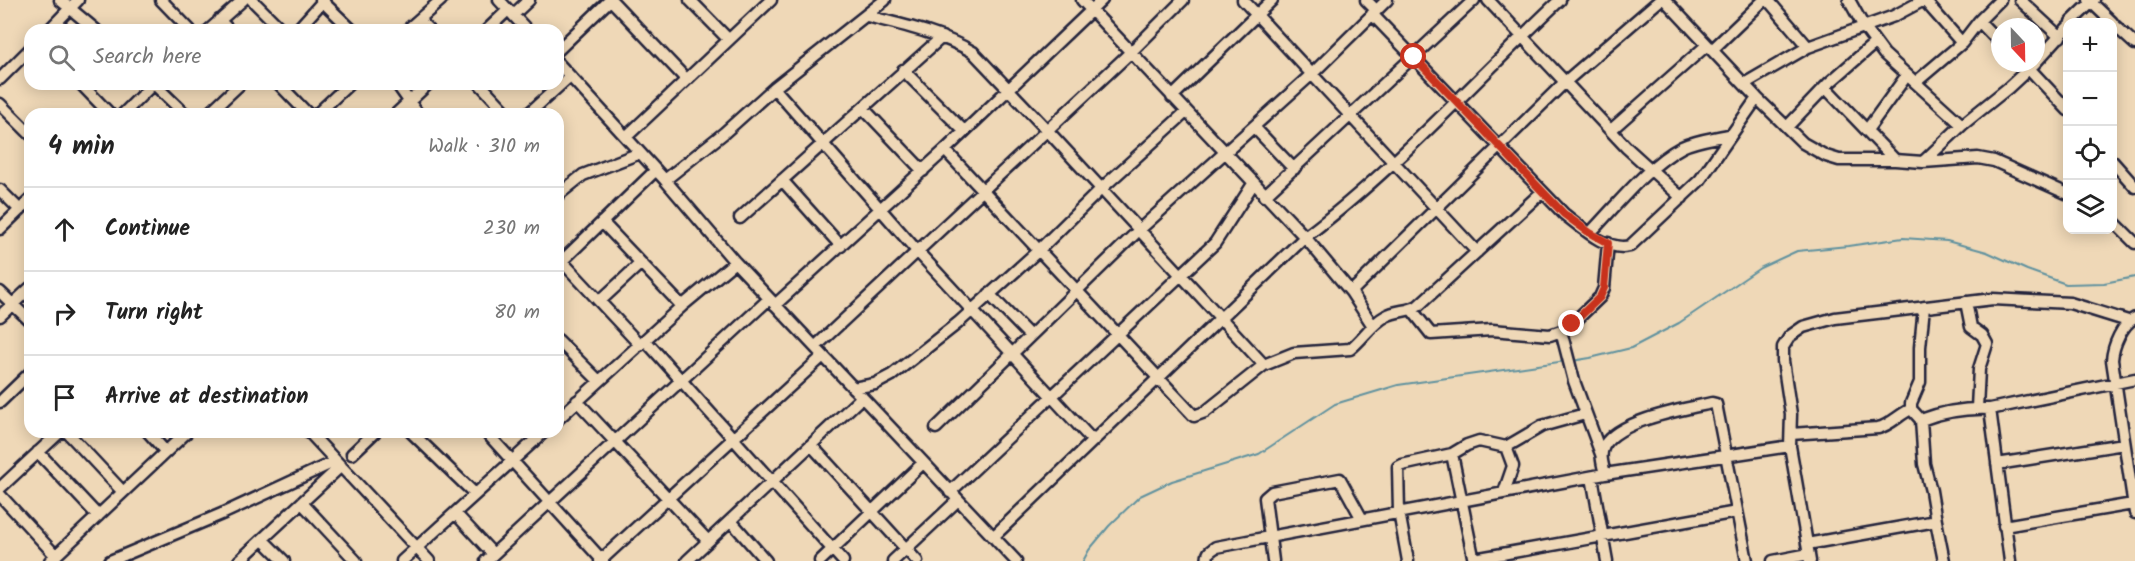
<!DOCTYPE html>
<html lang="en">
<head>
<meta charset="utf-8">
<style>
  body { margin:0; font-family:Kalam,sans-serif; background:#f2f2f2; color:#222 }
  .controls { position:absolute; right:18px; top:18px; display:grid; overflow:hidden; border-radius:12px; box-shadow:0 3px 15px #0003 }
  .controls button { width:54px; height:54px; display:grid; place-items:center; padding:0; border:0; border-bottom:2px solid #e0e0e0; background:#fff; color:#222; font:30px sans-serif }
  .compass { position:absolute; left:1991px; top:18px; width:54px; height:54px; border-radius:50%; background:#fff; box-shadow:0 3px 15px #0003; rotate:158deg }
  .stop { position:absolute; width:18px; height:18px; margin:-14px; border:4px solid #c8321e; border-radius:50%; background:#fff }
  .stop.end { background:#c8321e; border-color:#fff; box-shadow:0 2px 6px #0008 }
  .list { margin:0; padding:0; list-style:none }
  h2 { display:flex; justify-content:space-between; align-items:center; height:78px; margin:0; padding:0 24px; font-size:26px }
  h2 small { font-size:20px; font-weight:400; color:#767676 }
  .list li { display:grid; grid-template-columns:39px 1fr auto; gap:18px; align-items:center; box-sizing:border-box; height:84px; padding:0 24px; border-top:2px solid #e0e0e0 }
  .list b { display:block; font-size:22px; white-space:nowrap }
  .list em { font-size:20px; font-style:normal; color:#767676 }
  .icon { flex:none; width:33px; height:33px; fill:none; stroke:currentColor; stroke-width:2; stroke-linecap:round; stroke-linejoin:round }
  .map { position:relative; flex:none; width:2135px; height:561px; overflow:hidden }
  .search { position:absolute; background:#fff; box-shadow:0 3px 15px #0003; left:24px; top:24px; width:540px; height:66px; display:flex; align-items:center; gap:15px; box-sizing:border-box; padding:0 21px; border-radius:18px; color:#767676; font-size:22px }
  .panel { position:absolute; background:#fff; box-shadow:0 3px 15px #0003; left:24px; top:108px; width:540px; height:330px; border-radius:18px }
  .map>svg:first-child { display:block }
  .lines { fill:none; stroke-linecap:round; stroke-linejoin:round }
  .stream { stroke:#61929f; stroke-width:2 }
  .minor-casing { stroke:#22223b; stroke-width:15 }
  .minor { stroke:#efd8b7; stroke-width:10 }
  .route { stroke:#c8321e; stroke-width:8 }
</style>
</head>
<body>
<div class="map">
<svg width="2135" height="561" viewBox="0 0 2135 561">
  <rect width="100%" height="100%" fill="#efd8b7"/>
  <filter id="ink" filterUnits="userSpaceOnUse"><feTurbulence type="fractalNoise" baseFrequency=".0167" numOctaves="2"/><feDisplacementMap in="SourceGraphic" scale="12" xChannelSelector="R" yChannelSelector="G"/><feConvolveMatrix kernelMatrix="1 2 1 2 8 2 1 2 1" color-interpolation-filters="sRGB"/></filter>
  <g filter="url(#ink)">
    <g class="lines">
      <path class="stream" d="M1572 361 1590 358 1631 348 1679 323 1760 268 1797 251 1848 246 1903 238 1947 241 1987 252 2027 270 2066 284 2104 283 2135 277
        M1083 561 1089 550 1109 526 1140 496 1172 481 1259 454 1335 404 1398 385 1566 361"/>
      <defs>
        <path id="minor" d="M60 0 96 30
          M161 0 190 30
          M252 0 282 30
          M321 0 352 30
          M499 0 527 30
          M611 0 686 79
          M690 0 729 40
          M1082 0 1305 237 1351 292 1373 326
          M1243 0 1477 252
          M1366 0 1376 10
          M1488 0 1627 148 1682 198
          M1665 0 1757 98 1803 143 1826 156 1839 160H1895L1923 162 1978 158 1994 161 2068 194
          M1768 0 1808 47
          M1849 0 1864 27 1884 54 1962 125
          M2020 0 2060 37
          M2089 0 2112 22
          M1372 14 1564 214C1581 227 1607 252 1630 246L1700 180 1757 98
          M513 15 529 0
          M867 16C903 25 940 33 973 52L1047 130 1264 365
          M219 20 229 30
          M419 20 429 30
          M1979 21 2000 0
          M2071 22 2094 0
          M2112 23 2135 44
          M49 30 78 0
          M209 30 243 0
          M297 30 324 0
          M407 30 441 0
          M487 30 508 10
          M558 50 610 0
          M1712 50 1764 0
          M2036 62 2068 27
          M558 63 665 180 735 262 1016 561
          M2024 63 2068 110
          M903 70 964 131
          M0 79 30 49
          M1916 82 1962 43 1979 21 2000 43
          M81 84 110 114
          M154 84 185 114
          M279 84 308 114
          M397 84 418 114
          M480 84 508 114
          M1744 84 1808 47 1894 16 1924 0 1962 43
          M1825 87 1895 160
          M774 88 918 252 1093 441
          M1172 97 1272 0
          M0 104 30 134
          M863 108 923 171
          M123 114 153 84
          M208 114 240 84
          M317 114 349 84
          M396 114 428 84
          M528 114 570 76
          M1254 127 1294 169
          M1787 127 1829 83 1875 43
          M1611 130 1707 45
          M1867 130 1907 75
          M626 137 771 0
          M945 150 1194 416 1205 412 1264 365 1294 353 1350 349C1363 339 1371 324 1386 316 1396 310 1408 312 1418 306L1542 192
          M2112 161 2135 187
          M1923 162 1962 125 2008 88 2035 63
          M665 180 724 133 774 88 885 0
          M782 180 841 246
          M0 190 20 210
          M558 195 583 175 640 153
          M1264 196 1474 0
          M740 218 942 37
          M2112 220 2135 243
          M602 222 682 306
          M0 229 30 200
          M1590 233C1617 205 1648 165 1682 147 1696 140 1716 138 1732 134
          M558 257 640 345
          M562 261 656 170
          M0 292 30 321
          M1351 292 1565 82 1660 0
          M989 294 1030 336
          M600 301 641 263
          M1966 302 1971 327 1982 335 1987 344 1979 369 1977 408
          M775 305 945 150 1102 0
          M1924 307 1920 347V382L1911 403V409L1921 420 1924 464 1931 491 1936 521
          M1412 310 1431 334 1492 330 1550 335 1561 331 1572 324 1600 297 1604 288 1608 243
          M0 316 30 288
          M2135 318C2122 324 2113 346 2112 360L2135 513
          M1561 331 1574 381 1601 454
          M558 340 599 381
          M645 340 843 561
          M815 347 1131 52 1183 0
          M853 388 875 384 892 375 958 323 1039 250 1101 189 1186 112
          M577 401 708 541
          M0 402 30 373
          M1990 409 2010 561
          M558 419 682 306 735 262
          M1921 420C1942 412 1967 408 1990 409L2135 379
          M936 428 1138 231 1312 74 1387 0
          M67 432 123 492
          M148 432 166 452
          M309 432 429 561
          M411 432 475 494
          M486 432 603 561
          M1791 434 1878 428C1889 426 1900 414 1911 409
          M811 445 917 561
          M38 452 98 516
          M352 454 375 432
          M1452 454 1474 561
          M1997 464 2124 444
          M1605 474C1603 465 1599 455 1604 446 1619 420 1684 409 1712 403L1716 404 1747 561
          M1592 477 1607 561
          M0 488 60 432
          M950 492 1215 243 1253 184
          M1504 492 1513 466 1506 447
          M0 495 56 556
          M302 503 356 561
          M455 513 493 554
          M731 521 766 561
          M2004 526 2133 504
          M993 537 1305 237C1396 169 1477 78 1560 0
          M263 540 284 561
          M1807 544 1936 521 1944 561
          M1474 559 1737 512
          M50 561 187 432
          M110 561 224 513 336 461
          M239 561 341 466
          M402 561 544 432
          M486 561 769 299
          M600 561 823 356
          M687 561 862 397
          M820 561 923 463
          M893 561 958 500
          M1208 561C1206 553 1210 551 1216 547L1605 474 1790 446
          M1273 561 1265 498 1272 492 1340 479 1362 519
          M1408 561 1399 512 1398 467 1402 465 1452 454 1467 445 1479 441 1506 447 1542 426 1585 414
          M1773 561 1809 554
          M1810 561 1790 446 1791 414 1783 361V347L1790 336 1803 327 1835 318 1993 299 2070 303 2128 321"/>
      </defs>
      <use href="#minor" class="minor-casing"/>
      <use href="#minor" class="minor"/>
    </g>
  </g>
  <g class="lines" filter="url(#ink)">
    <path class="route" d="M1414 57 1564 214 1590 233 1608 243 1604 288 1600 297 1572 324"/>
  </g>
</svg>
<div class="controls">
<button>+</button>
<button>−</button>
<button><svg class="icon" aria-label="locate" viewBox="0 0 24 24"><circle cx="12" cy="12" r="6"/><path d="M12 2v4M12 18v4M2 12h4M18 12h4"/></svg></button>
<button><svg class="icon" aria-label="layers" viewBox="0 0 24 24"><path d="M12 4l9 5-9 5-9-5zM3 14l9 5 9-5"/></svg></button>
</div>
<svg class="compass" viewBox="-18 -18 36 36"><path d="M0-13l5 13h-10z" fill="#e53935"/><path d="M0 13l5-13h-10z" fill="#767676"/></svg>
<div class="stop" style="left:1414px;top:57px"></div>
<div class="stop end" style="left:1572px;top:324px"></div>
<div class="search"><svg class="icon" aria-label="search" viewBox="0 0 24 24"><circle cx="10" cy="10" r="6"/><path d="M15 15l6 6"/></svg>Search here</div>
<section class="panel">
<h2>4 min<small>Walk · 310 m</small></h2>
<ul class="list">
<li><svg class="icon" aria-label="ahead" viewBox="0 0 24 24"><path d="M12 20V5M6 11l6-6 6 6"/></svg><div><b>Continue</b></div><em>230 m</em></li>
<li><svg class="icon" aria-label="right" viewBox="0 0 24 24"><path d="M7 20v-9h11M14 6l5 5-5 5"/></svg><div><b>Turn right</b></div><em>80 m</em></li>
<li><svg class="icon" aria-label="arrive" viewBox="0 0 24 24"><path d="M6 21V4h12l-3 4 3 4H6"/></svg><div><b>Arrive at destination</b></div></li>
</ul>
</section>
</div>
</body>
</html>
